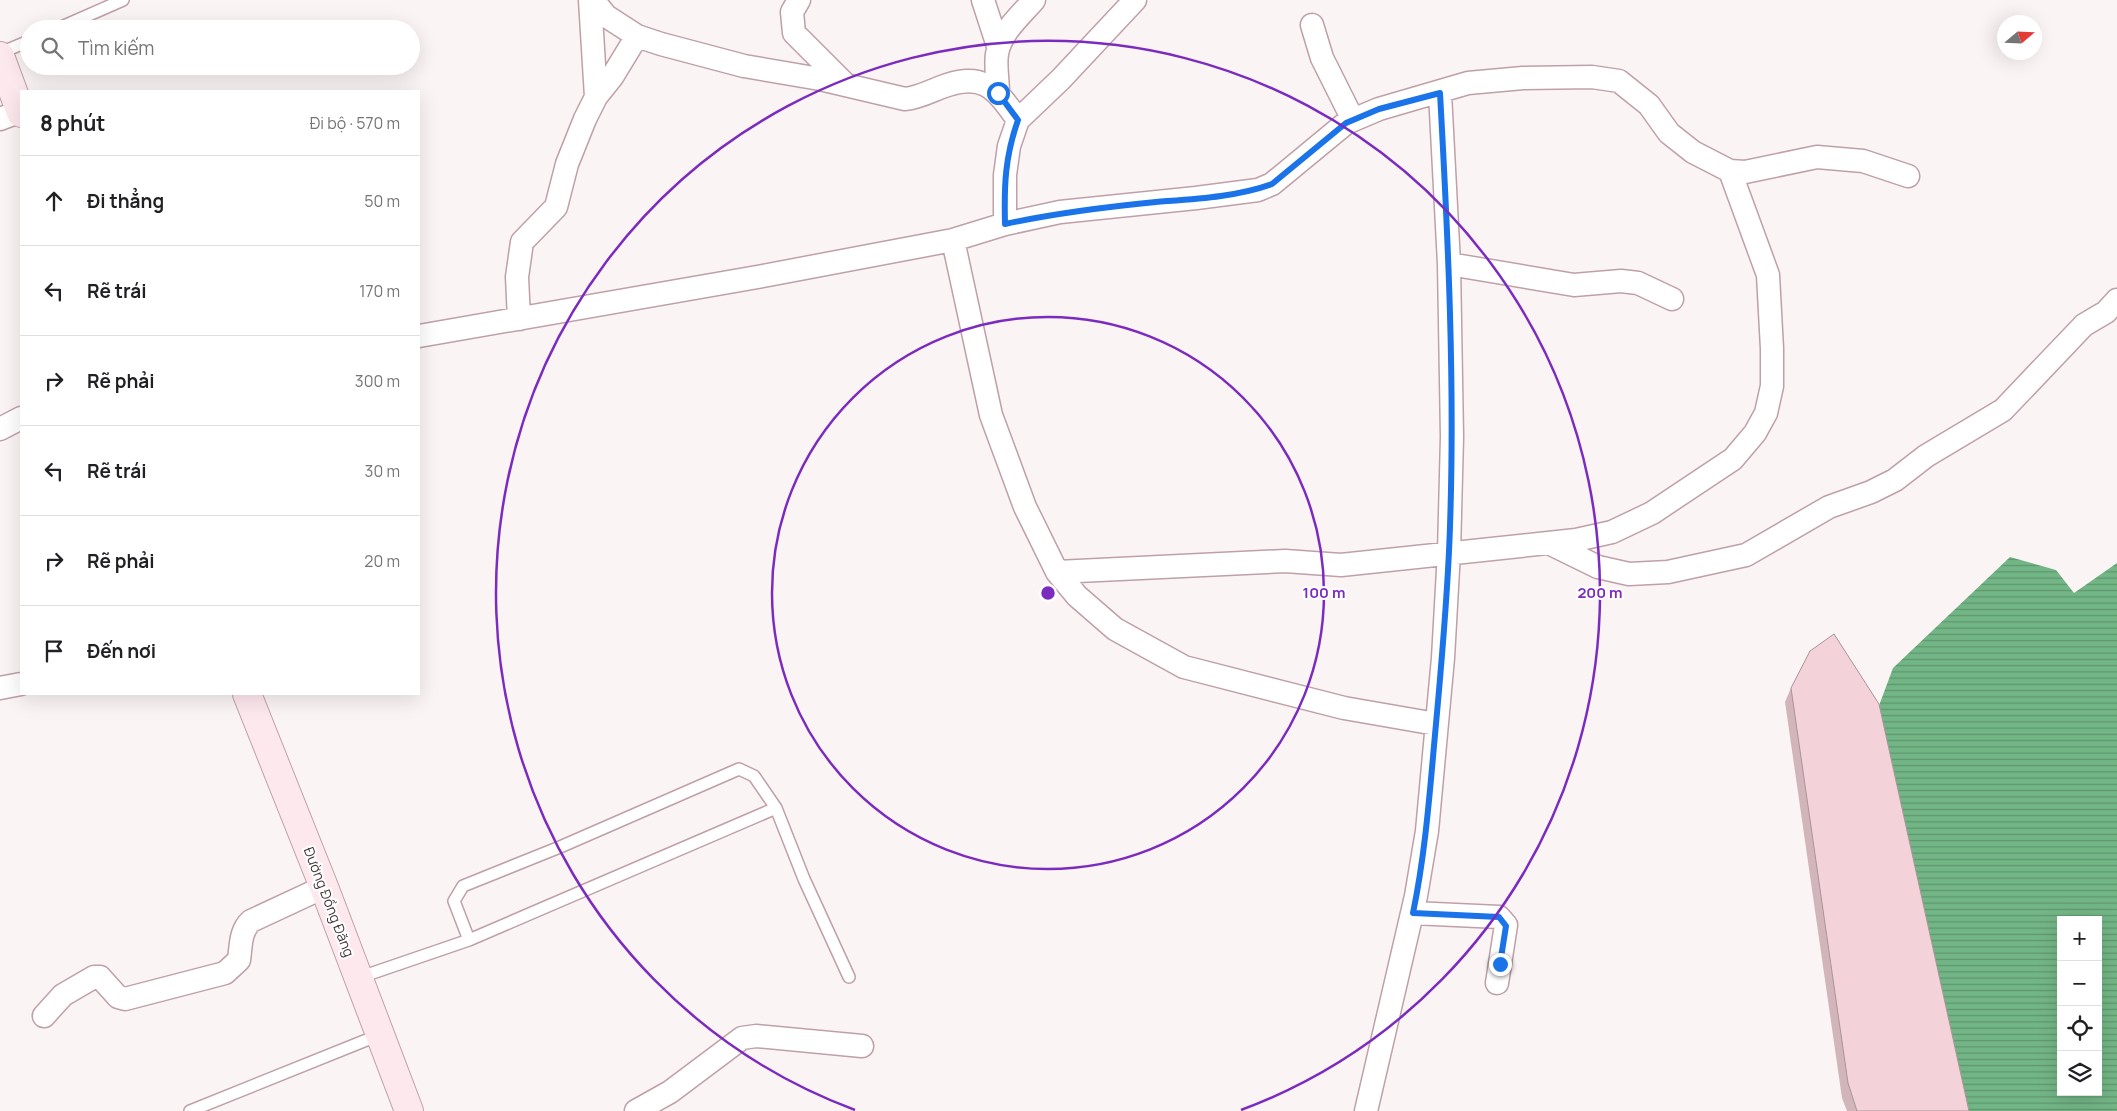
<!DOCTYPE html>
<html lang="vi">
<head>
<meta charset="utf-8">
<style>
  body { margin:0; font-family:Manrope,sans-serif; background:#f6f6f6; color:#202124 }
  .controls { position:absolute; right:15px; bottom:15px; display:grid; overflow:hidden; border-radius:0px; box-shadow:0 5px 20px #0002 }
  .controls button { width:45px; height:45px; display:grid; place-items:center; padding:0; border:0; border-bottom:1px solid #e0e0e0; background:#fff; color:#202124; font:25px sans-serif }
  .compass { position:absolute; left:1997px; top:15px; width:45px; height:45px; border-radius:50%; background:#fff; box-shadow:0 5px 20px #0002; rotate:71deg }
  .stop { position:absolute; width:15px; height:15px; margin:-11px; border:4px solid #1a73e8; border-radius:50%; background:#fff }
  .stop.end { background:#1a73e8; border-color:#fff; box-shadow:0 1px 5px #0008 }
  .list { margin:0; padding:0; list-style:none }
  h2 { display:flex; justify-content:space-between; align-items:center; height:65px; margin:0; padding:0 20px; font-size:21px }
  h2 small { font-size:16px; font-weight:400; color:#757577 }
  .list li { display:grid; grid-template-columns:32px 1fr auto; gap:15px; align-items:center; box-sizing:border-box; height:90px; padding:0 20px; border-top:1px solid #e0e0e0 }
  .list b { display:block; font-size:19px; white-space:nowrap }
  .list em { font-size:16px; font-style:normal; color:#757577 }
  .icon { flex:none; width:28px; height:28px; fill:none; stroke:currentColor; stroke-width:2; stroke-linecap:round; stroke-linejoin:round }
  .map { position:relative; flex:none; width:2117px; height:1111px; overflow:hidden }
  .search { position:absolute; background:#fff; box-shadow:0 5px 20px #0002; left:20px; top:20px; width:400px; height:55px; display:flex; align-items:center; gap:12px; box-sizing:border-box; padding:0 18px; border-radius:28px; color:#757577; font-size:19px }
  .panel { position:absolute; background:#fff; box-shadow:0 5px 20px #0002; left:20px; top:90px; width:400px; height:605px; border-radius:0px }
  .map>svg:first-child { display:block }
  .water { fill:url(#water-rules); fill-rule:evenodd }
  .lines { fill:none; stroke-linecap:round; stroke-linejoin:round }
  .service-casing { stroke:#bfa0a8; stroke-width:14 }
  .minor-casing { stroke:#bfa0a8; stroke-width:25 }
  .secondary-casing { stroke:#bfa0a8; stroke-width:30 }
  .service { stroke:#fff; stroke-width:11 }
  .minor { stroke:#fff; stroke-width:22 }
  .secondary { stroke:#fde8ee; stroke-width:28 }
  .wall { fill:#d1b5bb }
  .building { fill:#f3d2da; stroke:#aa9399 }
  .route { stroke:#1a73e8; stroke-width:6 }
  .ring { fill:none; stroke:#7b2cbf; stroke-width:2.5 }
  .labels { text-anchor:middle; stroke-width:4; stroke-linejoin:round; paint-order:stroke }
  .street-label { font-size:14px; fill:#423538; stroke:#fff }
  .centre { fill:#7b2cbf; stroke:#fff; stroke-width:2.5 }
  .ring-label { font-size:15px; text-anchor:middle; font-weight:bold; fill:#7b2cbf; stroke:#fff; stroke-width:4; stroke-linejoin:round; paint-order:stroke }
</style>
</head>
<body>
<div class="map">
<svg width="2117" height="1111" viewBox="0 0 2117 1111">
  <defs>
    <pattern id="water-rules" width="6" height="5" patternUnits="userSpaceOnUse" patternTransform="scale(1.25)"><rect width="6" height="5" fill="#73b686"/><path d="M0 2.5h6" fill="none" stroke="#60956f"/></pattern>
  </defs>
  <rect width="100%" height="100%" fill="#fbf4f5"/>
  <path class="water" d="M2010 557 2056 570 2074 593 2117 563V1111H1960L1874 719 1893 668ZM2061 920H2098V1092H2061Z"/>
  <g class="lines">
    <defs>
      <path id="service" d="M57 29 123 0
        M0 53 29 41
        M469 940 454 901 463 886 560 847 739 769 754 776 776 808
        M358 978 469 940 776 808 804 879 849 977
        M190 1111 379 1035"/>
      <path id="minor" d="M590 0 596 97
        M593 0 606 16 637 36 661 44 744 66 820 79 905 99C917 98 927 93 939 88 982 71 994 86 1018 120
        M799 0 792 12 794 33 845 84
        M983 0 998 46
        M1312 25 1322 58 1353 120
        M998 93C998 80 995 66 997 54 1000 33 1021 15 1034 0
        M0 119 21 111
        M1005 224V175L1009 146 1018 120 1061 79 1135 0
        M953 240 991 415 1025 507 1057 572 1077 596 1115 629 1184 667 1344 708 1436 724
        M1449 264 1574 285 1621 281 1638 283 1672 299
        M519 319 517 277 522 242 556 207 567 164 585 119 596 97 612 77 637 36
        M419 336 763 276 953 240 1005 224 1060 212 1196 198 1258 190 1272 184 1346 123 1379 109 1468 83 1523 78 1592 77 1619 81 1649 105 1669 133 1693 152 1730 171 1745 172 1817 157 1863 161 1908 176
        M0 429 21 418
        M1549 543 1598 567 1629 574 1668 572 1746 555 1829 507 1871 492 1895 480 1926 456 2003 410 2084 325 2106 312 2117 300
        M1057 572 1285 561 1341 565 1576 540 1612 532 1652 513 1733 459 1755 433 1766 413 1772 386V349L1768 275 1730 171
        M0 688 21 684
        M1413 913 1499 917 1506 925 1497 983
        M44 1016 63 995 94 977H100L118 997 125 999 225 973 239 960C241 946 240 931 251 921L324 887
        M636 1111 670 1092 742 1038 756 1036 862 1046
        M1366 1111 1416 896 1427 831 1443 658 1449 552 1452 437 1449 264 1440 93"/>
      <path id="secondary" d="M0 56 21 113
        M247 694 324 887 409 1111"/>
    </defs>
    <use href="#service" class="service-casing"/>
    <use href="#minor" class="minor-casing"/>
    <use href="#secondary" class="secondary-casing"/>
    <use href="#service" class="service"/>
    <use href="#minor" class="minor"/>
    <use href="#secondary" class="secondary"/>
  </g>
  <path class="wall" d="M1791 688 1969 1111H1847L1842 1098 1785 702Z"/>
  <path class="building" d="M1834 634 1879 704 1969 1111H1857L1848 1083 1791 688 1810 651Z"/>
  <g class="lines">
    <path class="route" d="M998 93 1018 120C1005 157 1004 185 1005 224 1056 213 1105 207 1156 202 1194 199 1236 197 1272 184L1346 123 1379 109 1440 93C1448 237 1455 382 1450 526 1448 593 1442 658 1436 724 1430 788 1426 850 1413 913L1499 917 1506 926 1500 964"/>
  </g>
  <g class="ring">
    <circle cx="1048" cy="593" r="276"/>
    <path d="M855 1110A552 552 0 1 1 1241 1110"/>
  </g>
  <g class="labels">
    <g class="street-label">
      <text transform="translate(329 902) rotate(69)" y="5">Đường Đồng Đăng</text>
    </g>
  </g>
  <circle cx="1048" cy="593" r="8" class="centre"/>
  <g class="ring-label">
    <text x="1324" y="598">100 m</text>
    <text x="1600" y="598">200 m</text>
  </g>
</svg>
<div class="controls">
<button>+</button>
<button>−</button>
<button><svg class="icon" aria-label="locate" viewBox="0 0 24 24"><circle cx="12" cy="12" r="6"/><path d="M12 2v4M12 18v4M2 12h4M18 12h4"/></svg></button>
<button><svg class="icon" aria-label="layers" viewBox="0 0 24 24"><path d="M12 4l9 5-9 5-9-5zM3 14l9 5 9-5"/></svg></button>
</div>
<svg class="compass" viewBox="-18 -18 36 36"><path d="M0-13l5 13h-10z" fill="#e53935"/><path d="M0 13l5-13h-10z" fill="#757577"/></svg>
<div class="stop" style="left:998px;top:93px"></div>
<div class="stop end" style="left:1500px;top:964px"></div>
<div class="search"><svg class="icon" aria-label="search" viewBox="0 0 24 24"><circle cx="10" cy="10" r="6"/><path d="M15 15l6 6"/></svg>Tìm kiếm</div>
<section class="panel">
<h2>8 phút<small>Đi bộ · 570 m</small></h2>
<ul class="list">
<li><svg class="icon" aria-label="ahead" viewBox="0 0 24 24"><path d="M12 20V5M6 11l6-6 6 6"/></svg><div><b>Đi thẳng</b></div><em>50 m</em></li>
<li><svg class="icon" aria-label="left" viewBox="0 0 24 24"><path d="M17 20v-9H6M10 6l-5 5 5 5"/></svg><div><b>Rẽ trái</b></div><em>170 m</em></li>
<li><svg class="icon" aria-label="right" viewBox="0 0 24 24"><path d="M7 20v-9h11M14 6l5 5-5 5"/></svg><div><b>Rẽ phải</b></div><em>300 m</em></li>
<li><svg class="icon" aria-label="left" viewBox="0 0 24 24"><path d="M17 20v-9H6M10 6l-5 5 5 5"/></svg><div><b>Rẽ trái</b></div><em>30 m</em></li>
<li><svg class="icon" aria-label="right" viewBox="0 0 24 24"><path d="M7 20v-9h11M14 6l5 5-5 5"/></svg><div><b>Rẽ phải</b></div><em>20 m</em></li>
<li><svg class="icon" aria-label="arrive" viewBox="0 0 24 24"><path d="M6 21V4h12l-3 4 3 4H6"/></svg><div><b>Đến nơi</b></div></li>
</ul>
</section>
</div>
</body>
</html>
